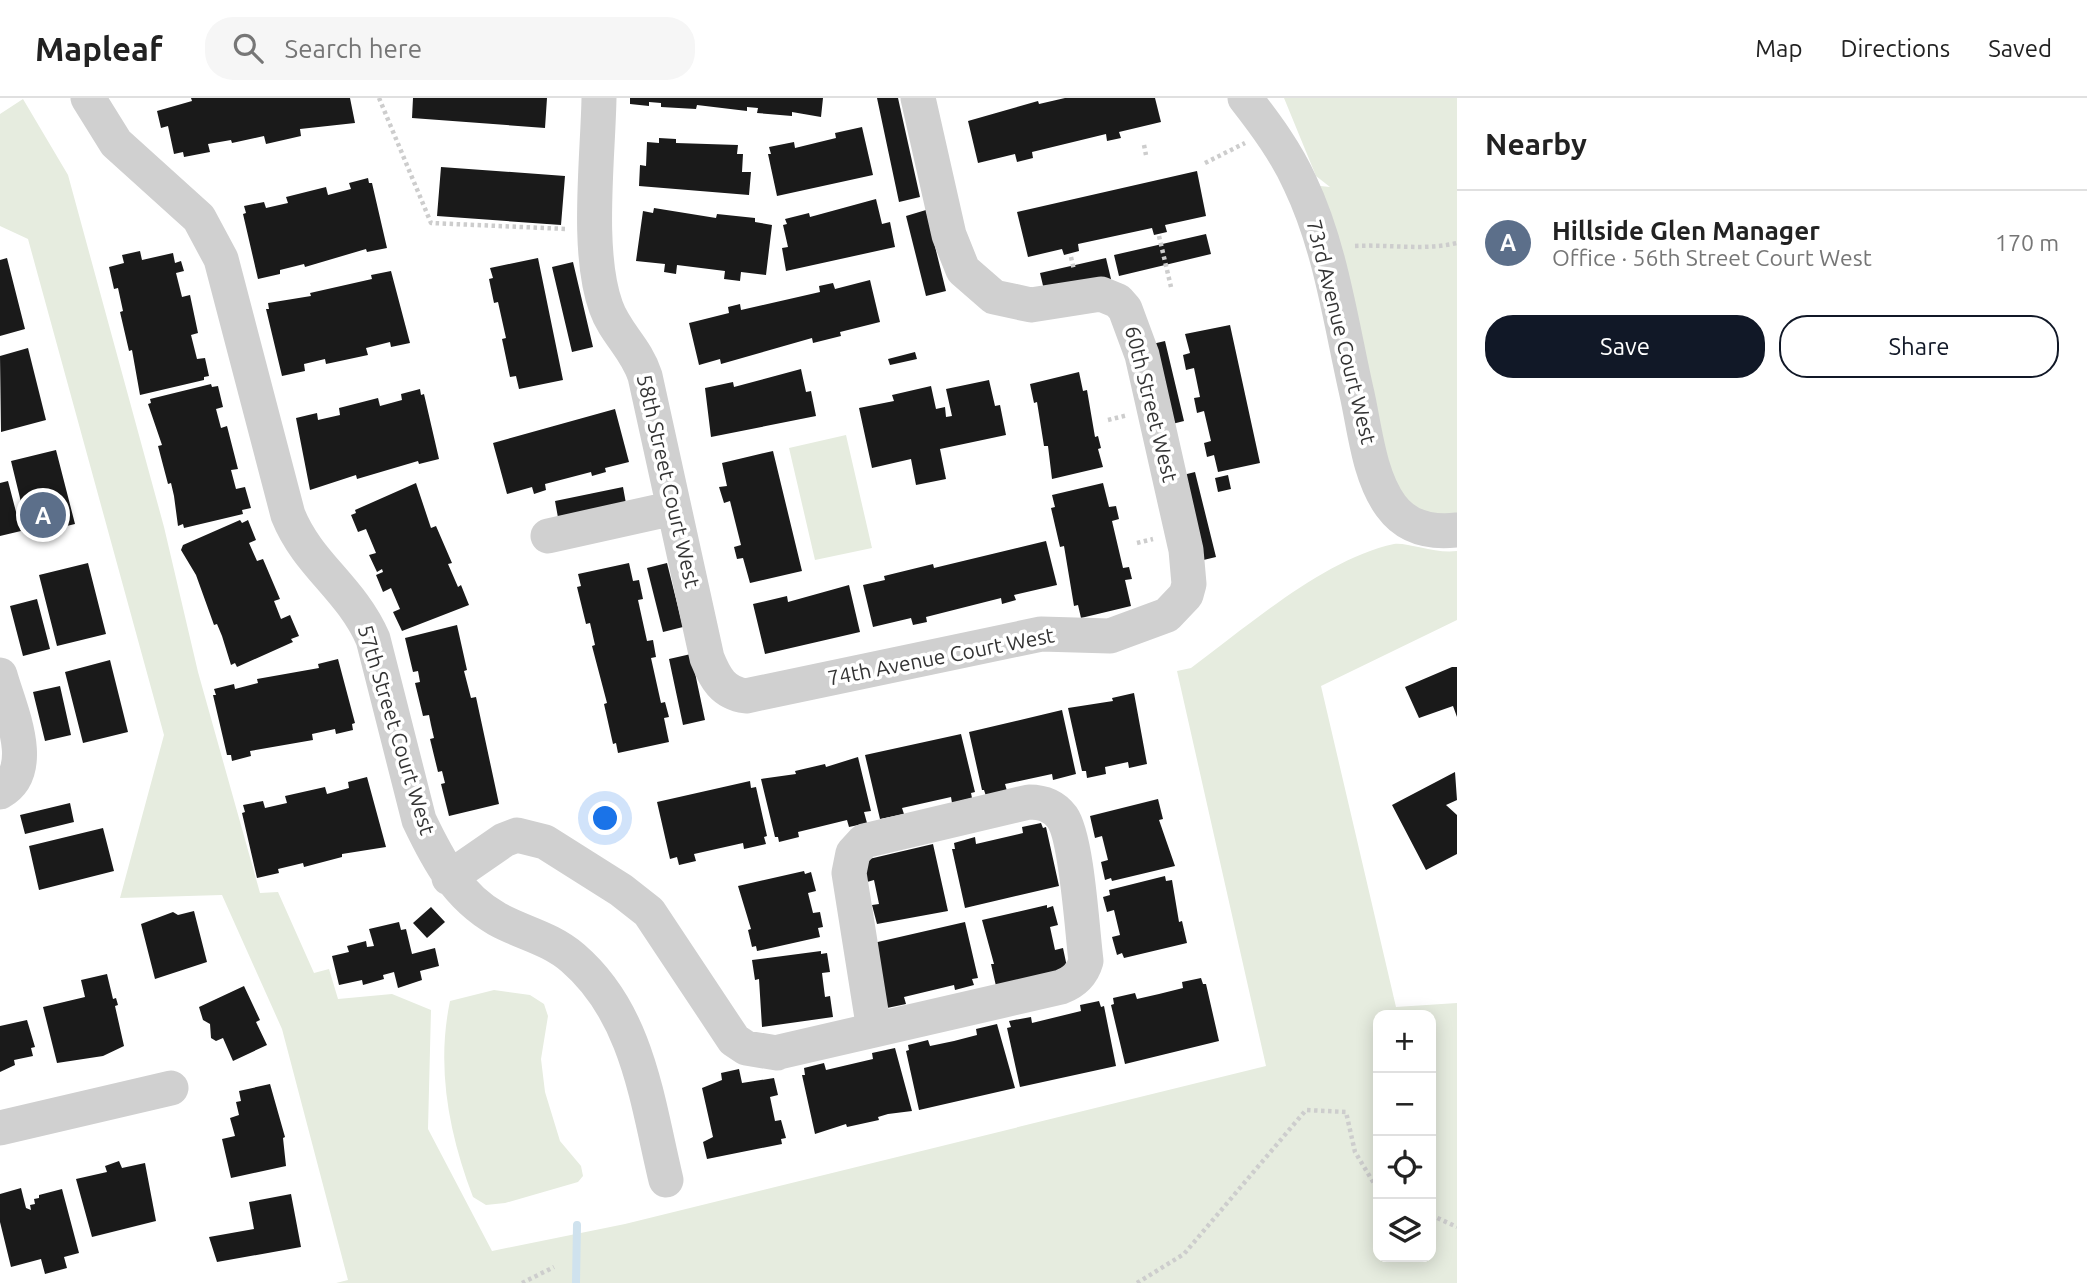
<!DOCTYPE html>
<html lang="en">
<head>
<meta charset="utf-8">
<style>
  body { margin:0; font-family:Ubuntu,sans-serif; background:#f6f6f6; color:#222 }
  .controls { position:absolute; right:21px; bottom:21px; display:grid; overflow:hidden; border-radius:14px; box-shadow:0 4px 18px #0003 }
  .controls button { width:63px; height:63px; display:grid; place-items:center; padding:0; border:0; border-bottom:2px solid #e0e0e0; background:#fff; color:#222; font:35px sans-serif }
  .you { position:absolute; left:606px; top:721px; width:24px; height:24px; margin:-18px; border:5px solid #fff; border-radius:50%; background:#1a73e8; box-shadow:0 0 0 10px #1a73e833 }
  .badge { display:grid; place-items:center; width:46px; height:46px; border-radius:50%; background:#111827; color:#fff; font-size:23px; font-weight:700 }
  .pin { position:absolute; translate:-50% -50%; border:4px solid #fff; box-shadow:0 2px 7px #0006 }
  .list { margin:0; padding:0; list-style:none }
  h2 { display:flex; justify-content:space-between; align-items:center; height:91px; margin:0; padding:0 28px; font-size:30px }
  h2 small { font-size:23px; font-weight:400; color:#767676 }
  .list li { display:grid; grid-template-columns:46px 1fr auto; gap:21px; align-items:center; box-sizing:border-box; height:105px; padding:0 28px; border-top:2px solid #e0e0e0 }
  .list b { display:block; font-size:26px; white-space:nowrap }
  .list p { margin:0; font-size:23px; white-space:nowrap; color:#767676 }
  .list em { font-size:23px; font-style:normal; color:#767676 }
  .actions { display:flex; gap:14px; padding:21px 28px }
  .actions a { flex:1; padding:16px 0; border:2px solid #111827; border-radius:28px; text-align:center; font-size:24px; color:#111827 }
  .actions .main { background:#111827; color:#fff }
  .icon { flex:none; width:38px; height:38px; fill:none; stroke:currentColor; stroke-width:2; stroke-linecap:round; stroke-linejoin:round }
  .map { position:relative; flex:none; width:1457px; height:1185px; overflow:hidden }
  header { display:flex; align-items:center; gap:42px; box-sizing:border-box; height:98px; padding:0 35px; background:#fff; border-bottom:2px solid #e0e0e0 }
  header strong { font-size:33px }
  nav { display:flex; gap:38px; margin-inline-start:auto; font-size:24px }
  .search { width:490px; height:63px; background:#f6f6f6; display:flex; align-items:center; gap:18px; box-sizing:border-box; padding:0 24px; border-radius:28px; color:#767676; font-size:26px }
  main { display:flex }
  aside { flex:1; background:#fff }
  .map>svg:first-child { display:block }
  .green { fill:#e6ecdf; fill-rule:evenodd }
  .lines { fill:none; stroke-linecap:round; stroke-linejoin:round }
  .stream { stroke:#cfe2ee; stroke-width:8 }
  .building { fill:#1a1a1a }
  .path { stroke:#cdcdcd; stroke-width:4.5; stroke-dasharray:3.5 3.5; stroke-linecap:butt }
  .minor { stroke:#d0d0d0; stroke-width:35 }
  .labels { text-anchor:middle; stroke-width:7; stroke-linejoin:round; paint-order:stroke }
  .street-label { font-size:21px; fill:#333; stroke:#fff }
</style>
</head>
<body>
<header>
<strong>Mapleaf</strong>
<div class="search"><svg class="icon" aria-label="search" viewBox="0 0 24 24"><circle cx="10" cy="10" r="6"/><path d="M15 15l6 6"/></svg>Search here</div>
<nav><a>Map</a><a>Directions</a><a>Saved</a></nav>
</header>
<main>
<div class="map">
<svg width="1457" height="1185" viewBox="0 0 1457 1185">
  <rect width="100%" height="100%" fill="#fff"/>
  <path class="green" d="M1284 0H1457V424L1435 422 1394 396 1301 86 1330 89 1316 78Z
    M23 1 68 77 164 429 198 574 260 795 278 794 314 875 329 871 338 901 392 896 431 912 428 1031 492 1153 625 1126 1266 968 1177 573 1191 570C1248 528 1324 461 1394 446 1407 444 1435 456 1457 453V522L1321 588 1396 909 1457 905V1185H336L348 1182 282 931 222 797 120 800 164 637 28 141 0 128V16ZM1378 917H1431V1159H1378Z
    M846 337 872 450 815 462 789 350Z
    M494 892 530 897 544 906 548 918 541 961 545 994 560 1043 581 1068 583 1078 578 1084 505 1105 486 1107 473 1099C449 1036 436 970 450 903Z"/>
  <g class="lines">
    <path class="stream" d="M576 1185 577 1127"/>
  </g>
  <path class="building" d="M191 0H350L355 25 300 31 301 38 266 46 264 38 232 45 231 42 208 46 210 54 184 59 183 54 174 56 168 28 161 30 157 13 192 3Z
    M413 0H547L545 30 412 20Z
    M630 0H823L821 19 792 14V18L757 15 758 10 747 9V13L697 7 696 11 661 9V5L649 4V8L630 6Z
    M877 0H898L920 99 899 104Z
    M1065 0H1155L1161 24 1119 34 1121 40 1107 43 1106 36 1032 54 1033 60 1017 64 1015 56 978 65 968 23 1038 3 1039 6Z
    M862 29 873 77 777 98 768 56H771L769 49 794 44 795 50 836 40 835 35Z
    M659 40 676 41V45L738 47 737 56H743L742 74H751L749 97 639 88 640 67 646 68 647 44 659 45Z
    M441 69 565 78 561 127 437 118Z
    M1197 73 1206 118 1165 127 1167 134 1154 137 1152 130 1078 146 1079 153 1064 157 1062 151 1028 159 1017 114Z
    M368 80 369 85H372L387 150 367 154 366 151 305 169 304 166 280 172V176L258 181 243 116 246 115 244 108 264 104 266 110 288 105 286 99 326 89 328 97 351 91 349 85Z
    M876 101 882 126 890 124 895 149 786 173 782 150 788 149 783 127 787 126 785 121 809 115 810 119Z
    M654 110 716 120 717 116 755 120V124L772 127 766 177 741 174 740 183 724 181 725 173 677 167 676 176 664 174 665 166 636 163 643 113 653 115Z
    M926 112 946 193 926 198 906 118Z
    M1206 136 1211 156 1119 178 1114 157Z
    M140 153 142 162 173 155 175 165 181 163 184 173 176 175 182 199 190 197 198 235 191 237 197 261 205 260 209 278 204 279V282L140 297 132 252 129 253 120 214 123 213 118 190 114 191 109 169 124 165 122 157Z
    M7 160 25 231 0 238V162Z
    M538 160 563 282 519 291 516 278 510 279 502 241 506 240 498 204 494 205 489 181 493 180 490 170Z
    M1106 160 1111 181 1045 196 1040 175Z
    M573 164 593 249 572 254 552 169Z
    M391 173 410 245 391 249 390 244 366 250 368 257 326 266 325 261 304 266 305 273 282 278 266 211H269L268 205 311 198 310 195 372 181 371 177Z
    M870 182 880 224 840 234 841 238 813 245 812 240 721 266 720 261 699 267 689 225 729 215 728 209 740 206 741 212 820 194 819 188 833 185 835 191Z
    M1230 227 1260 365 1218 374 1214 357 1207 359 1204 345 1211 343 1204 313 1197 315 1194 300 1200 299 1194 270 1186 272 1183 257 1190 255 1185 236Z
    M1165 243 1184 323 1164 328 1144 248Z
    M28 250 46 322 1 334 0 258Z
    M915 254 917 261 890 267 888 261Z
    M801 271 806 294 811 293 816 318 711 339 705 290 733 284 734 289Z
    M1079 274 1083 293 1087 292 1095 339 1098 338 1101 350 1098 351 1103 369 1052 381 1048 348H1044L1037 304 1034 305 1030 286Z
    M989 282 995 308 1000 307 1006 337 940 351 946 381 916 387 911 361 872 370 859 310 894 303 892 297 931 288 936 311 945 309 946 319 952 318 946 291Z
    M211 286 212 289 218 288 223 309 216 311 221 330 227 328 238 371 231 372 236 391 245 389 251 410 242 412 243 416 184 430 183 426 178 428 174 398 171 385 168 386 158 348 162 347 148 306 151 305 150 301Z
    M420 291 421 297 424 296 439 361 419 366 418 363 357 381 356 377 310 392 296 320 317 315 318 322 340 317 339 310 378 300 380 308 402 302 401 296Z
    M615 311 629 364 605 370 606 374 592 378 591 374 545 386 546 392 534 396 532 389 507 396 493 345Z
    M56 352 75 426 29 437 11 363Z
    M773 353 802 473 750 485 743 460 737 461 734 449 741 447 730 403 724 405 719 389 727 388 722 365Z
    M1195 374 1216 459 1195 464 1175 379Z
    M1228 377 1231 391 1218 394 1215 380Z
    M8 383 21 433 0 438V385Z
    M416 385 431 430 436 428 452 465 448 466 458 489 461 487 469 507 402 533 393 514 400 511 391 490 383 494 376 477 383 474 382 471 377 474 369 457 376 455 366 431 358 434 351 417 356 415 355 412Z
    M1103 385 1109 409 1116 408 1119 421 1112 423 1123 470 1129 469 1132 481 1125 482 1131 508 1081 520 1078 507 1074 508 1064 448 1060 449 1051 410 1055 409 1052 397Z
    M623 389 627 411 559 425 555 403Z
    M240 422 242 425 248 422 256 442 249 445 257 463 263 461 280 501 274 503 281 521 290 517 299 538 291 541 293 544 237 569 235 565 231 567 222 538 217 526 214 527 196 477 181 452 183 447Z
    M1046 443 1057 487 1014 497 1016 502 1002 506 1001 500 926 519 927 524 913 527 911 520 873 529 863 487 885 482 884 478 933 466 934 470Z
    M88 465 106 536 57 548 39 477Z
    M629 465 633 483 639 482 643 501 638 502 647 543 653 542 656 559 651 560 661 605 665 604 669 619 664 620 669 644 618 655 616 645 613 646 604 606 607 605 592 548 595 547 590 525 586 526 577 489 581 488 578 476Z
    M667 465 683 529 663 534 647 470Z
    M849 487 860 534 765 556 753 506 787 498 788 504Z
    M37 501 50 551 23 558 10 508Z
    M457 527 467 572 464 573 471 600 476 599 499 706 449 718 441 686 445 685 442 673 438 674 430 641 434 640 431 627 429 617 423 618 415 585 420 584 418 573 413 574 405 540Z
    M691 556 705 622 683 627 669 561Z
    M338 561 355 625 352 626 353 632 336 636 335 631 312 636 313 642 250 653 251 658 232 663 231 657H227L213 597H216L214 591 234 586 235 591 258 585 257 581 319 570 318 566Z
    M110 562 128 634 83 645 65 574Z
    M1452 569H1457V619L1453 608 1419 620 1405 589Z
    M60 588 71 637 45 643 33 594Z
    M1134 595 1147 666 1129 670 1128 664 1105 669 1106 676 1087 680 1086 673H1082L1068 610 1113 603 1112 600Z
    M1062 612 1076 676 1053 682 1052 676 1005 686 1007 693 986 698 984 692H982L969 634Z
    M961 636 975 694 971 695 972 700 952 705 951 699 902 710 904 716 880 721 865 657Z
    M858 659 871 713 864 714 867 725 849 729 847 722 798 734 799 739 779 744 778 739H775L761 681 796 676 795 673 825 666 826 669Z
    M1455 674 1457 702 1446 707 1457 717V756L1426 772 1392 707Z
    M367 679 386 749 342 756V759L304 769 303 765 278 771 279 775 257 780 242 715 245 714 243 707 263 703 265 710 287 705 285 698 325 689 327 696 349 690 348 684Z
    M750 683 751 690 756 689 767 738 764 739 766 746 744 751 743 745 694 756 696 763 679 767 677 759 670 761 657 704Z
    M1158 701 1163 721 1159 722 1175 768 1112 783 1111 780 1105 782 1101 764 1108 762 1102 738 1095 740 1090 718Z
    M70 705 74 724 25 736 20 717Z
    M1041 725 1043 730 1046 729 1059 788 965 810 952 751H955L954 745 975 739 976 746 1023 735 1022 729Z
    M103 730 114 773 39 792 29 748Z
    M933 746 948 813 877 826 872 807 879 806 874 782 867 784 863 766 869 764V761Z
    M804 773 805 776 811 774 816 793 808 795 813 815 820 814 823 829 818 830 820 839 757 853 756 848 752 849 748 832 751 831 738 788Z
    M1165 778 1166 783 1172 782 1179 824 1182 823 1187 845 1124 860 1122 855 1117 857 1112 839 1120 837 1114 812 1107 814 1103 799 1110 797 1109 792Z
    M1047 807V810L1053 808 1058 827 1050 829 1055 852 1063 850 1067 869 1062 873 996 888 991 866H994L982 822Z
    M431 809 445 824 427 840 413 825Z
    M194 813 207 864 155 881 141 826 173 814 178 817Z
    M399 824 401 832 406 831 412 856 435 850 439 868 420 873 422 882 398 890 394 874 383 877 384 881 363 887 362 882 339 887 332 858 349 854 347 848 366 843 367 849 374 848 369 831Z
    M965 824 978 880 972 881 974 887 955 892 954 887 904 899 906 906 887 910 869 846Z
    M821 853V856L827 855 830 874 822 875 825 899 830 898 833 919 762 929 759 881 755 882 752 862Z
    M107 876 113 901 116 900 118 907 115 908 124 948 103 958 57 965 43 909 85 899 81 882Z
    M1201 880 1203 886H1206L1219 943 1125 966 1111 907 1114 906 1113 900 1135 895 1137 901 1159 896 1183 890 1182 884Z
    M244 888 260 922 256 924 267 947 233 963 223 940 216 943 211 940 210 926 203 922 199 909Z
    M1099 903 1101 909 1104 908 1116 968 1020 989 1007 930 1011 929 1009 923 1031 919 1032 925 1081 913 1080 907Z
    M27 922 35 949 31 950 33 958 14 962 15 967 0 974V928Z
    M997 926 1015 990 919 1012 906 953 909 952 908 947 928 942 930 948 954 943 977 937 976 931Z
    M895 950 912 1013 888 1016 878 1019 879 1022 847 1029 846 1026 815 1036 802 977H805L804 970 824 965 826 972 873 961 872 955Z
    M739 971 742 985 774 980 778 997 770 999 775 1023 781 1022 786 1040 781 1041 782 1046 707 1061 703 1044 713 1039 702 990 722 982 721 975Z
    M270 986 285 1039 283 1040 286 1068 231 1080 222 1041 235 1038 230 1020 239 1017 236 1004 241 1003 239 993Z
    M119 1063 122 1070 145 1065 156 1123 92 1139 76 1081 107 1074 105 1068Z
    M21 1090 26 1110 31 1112 30 1107 35 1106 34 1101 39 1100V1097L62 1091 79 1155 64 1159 67 1170 45 1176 41 1161 11 1169 0 1124V1096Z
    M291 1096 301 1149 217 1164 209 1139 254 1131 249 1104Z"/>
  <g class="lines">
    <path class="path" d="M379 0 431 125 567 131
      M1144 47 1146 57
      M1205 65 1245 45
      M1159 138 1171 189
      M1355 148C1389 146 1423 153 1457 145
      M1071 159 1074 172
      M1108 322 1128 317
      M1137 445 1153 441
      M1431 1117 1457 1129
      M522 1185 554 1169
      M1137 1185 1184 1156 1306 1012 1346 1014 1355 1054 1378 1092"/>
    <path class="minor" d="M88 0 116 45 199 120 221 161 288 417C308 467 351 490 373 541L419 722C438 762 457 798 497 821 522 835 550 840 573 860 638 916 647 1003 666 1082
      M599 0C598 59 586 154 606 209 615 235 636 250 645 278L707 560C715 580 723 595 746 598L1041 536 1110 538 1167 517 1186 497 1189 486 1186 452 1142 257 1125 211 1118 203 1101 196 1031 207 994 199 963 172 949 137 918 0
      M1245 0C1266 27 1286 54 1300 85 1331 150 1341 226 1357 296 1365 332 1369 378 1391 408 1407 430 1431 435 1457 432
      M548 438 674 410
      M0 577C9 610 39 672 0 694
      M449 780 504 742 517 737 545 744 621 792 649 814 734 942 746 950 777 955 779 954 1061 889C1074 884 1082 877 1086 863 1082 832 1077 740 1062 719 1053 707 1042 704 1029 704L864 743 853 755 849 775 874 932
      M0 1030 171 990"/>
  </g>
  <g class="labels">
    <g class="street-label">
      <text transform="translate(1341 234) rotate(76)" y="7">73rd Avenue Court West</text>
      <text transform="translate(1151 306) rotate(76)" y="7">60th Street West</text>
      <text transform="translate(668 383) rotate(77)" y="7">58th Street Court West</text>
      <text transform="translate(941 559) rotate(-11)" y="7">74th Avenue Court West</text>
      <text transform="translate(396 632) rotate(73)" y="7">57th Street Court West</text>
    </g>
  </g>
</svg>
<div class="controls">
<button>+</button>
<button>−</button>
<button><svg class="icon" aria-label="locate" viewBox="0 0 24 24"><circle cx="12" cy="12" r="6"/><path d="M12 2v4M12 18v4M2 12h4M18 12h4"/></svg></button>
<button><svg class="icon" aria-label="layers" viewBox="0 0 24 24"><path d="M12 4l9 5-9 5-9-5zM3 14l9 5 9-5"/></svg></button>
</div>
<div class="you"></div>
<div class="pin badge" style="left:43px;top:417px;background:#5c6f8a">A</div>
</div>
<aside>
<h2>Nearby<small></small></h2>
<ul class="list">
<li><span class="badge" style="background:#5c6f8a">A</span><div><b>Hillside Glen Manager</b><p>Office · 56th Street Court West</p></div><em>170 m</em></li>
</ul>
<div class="actions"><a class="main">Save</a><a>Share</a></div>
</aside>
</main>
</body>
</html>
